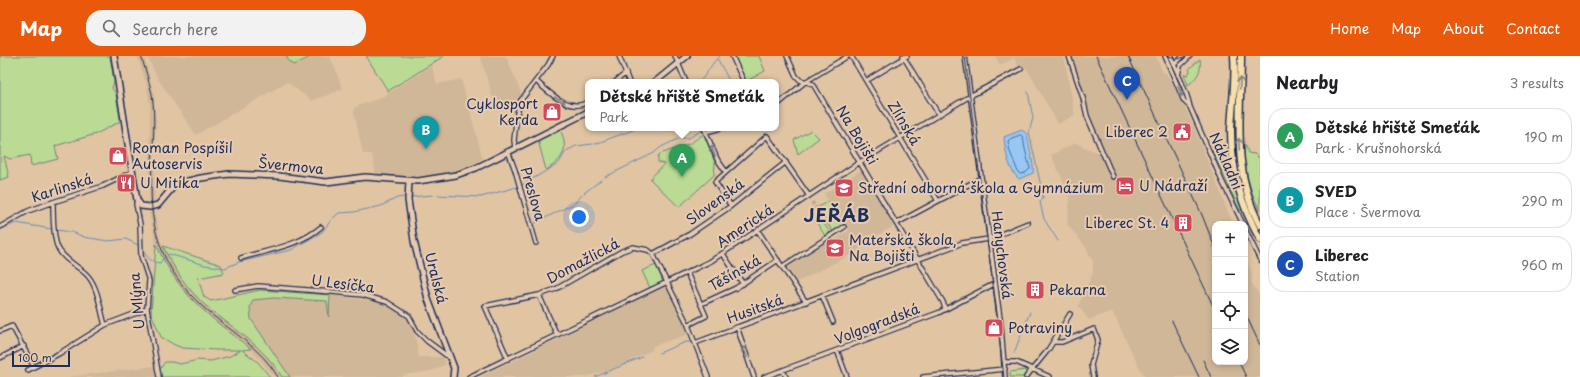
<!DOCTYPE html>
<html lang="en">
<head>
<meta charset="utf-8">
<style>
  body { margin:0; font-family:"Playpen Sans",sans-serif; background:#f2f2f2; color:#202124 }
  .controls { position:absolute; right:12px; bottom:12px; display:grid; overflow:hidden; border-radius:8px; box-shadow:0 2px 6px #0003 }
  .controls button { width:36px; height:36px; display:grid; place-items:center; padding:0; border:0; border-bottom:1px solid #e0e0e0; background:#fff; color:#202124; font:20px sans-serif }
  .scale { position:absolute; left:12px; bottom:10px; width:58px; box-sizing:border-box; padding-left:4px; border:2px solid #1b2f5e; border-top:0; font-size:11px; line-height:14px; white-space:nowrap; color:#1b2f5e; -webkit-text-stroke:3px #e8cbaf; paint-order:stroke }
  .you { position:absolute; left:579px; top:161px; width:14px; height:14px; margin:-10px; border:3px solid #fff; border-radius:50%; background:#1a73e8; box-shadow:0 0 0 6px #1a73e833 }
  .badge { display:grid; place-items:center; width:26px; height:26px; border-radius:50%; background:#ea580c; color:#fff; font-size:13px; font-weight:700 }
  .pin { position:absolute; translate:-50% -33px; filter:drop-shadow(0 1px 2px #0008) }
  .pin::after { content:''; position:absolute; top:21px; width:14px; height:12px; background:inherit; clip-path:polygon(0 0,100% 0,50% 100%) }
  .popup { position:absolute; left:585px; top:23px; width:194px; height:52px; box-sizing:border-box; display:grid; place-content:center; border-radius:8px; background:#fff; filter:drop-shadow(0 1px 3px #0005); font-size:13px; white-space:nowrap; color:#757577 }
  .popup b { font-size:15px; color:#202124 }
  .popup::after { content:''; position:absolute; left:50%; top:100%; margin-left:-8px; border:8px solid transparent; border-top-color:#fff }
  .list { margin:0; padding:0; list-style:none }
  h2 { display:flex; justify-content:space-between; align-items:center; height:52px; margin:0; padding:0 16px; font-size:17px }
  h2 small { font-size:13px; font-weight:400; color:#757577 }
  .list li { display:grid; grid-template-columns:26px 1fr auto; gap:12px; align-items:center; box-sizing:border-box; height:56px; margin:0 8px 8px; padding:0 8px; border:1px solid #e0e0e0; border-radius:16px }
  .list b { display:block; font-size:15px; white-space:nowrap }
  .list p { margin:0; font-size:13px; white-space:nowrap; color:#757577 }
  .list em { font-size:13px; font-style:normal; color:#757577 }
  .icon { flex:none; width:22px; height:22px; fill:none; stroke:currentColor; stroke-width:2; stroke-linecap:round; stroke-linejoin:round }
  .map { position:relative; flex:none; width:1260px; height:321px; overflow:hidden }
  header { display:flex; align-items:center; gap:24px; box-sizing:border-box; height:56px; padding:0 20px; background:#ea580c; color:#fff }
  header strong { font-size:19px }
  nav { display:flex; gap:22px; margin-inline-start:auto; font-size:14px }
  .search { width:280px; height:36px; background:#f2f2f2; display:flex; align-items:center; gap:10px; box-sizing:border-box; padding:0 14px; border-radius:16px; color:#757577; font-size:15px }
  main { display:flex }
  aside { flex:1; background:#fff }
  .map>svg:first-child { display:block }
  .built { fill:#d0b798 }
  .green { fill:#bbda93; stroke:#6b8478 }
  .water { fill:#98c7f3; stroke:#668ab7 }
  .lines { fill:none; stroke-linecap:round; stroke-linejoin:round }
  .shore { stroke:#4d6c9a; stroke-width:1 }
  .stream { stroke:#668ab7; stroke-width:1 }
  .street-tunnel { stroke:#b9a795; stroke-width:3.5; stroke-dasharray:3.5 2; stroke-linecap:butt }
  .street-casing { stroke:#1b2f5e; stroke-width:6 }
  .secondary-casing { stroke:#1b2f5e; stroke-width:8 }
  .highway-casing { stroke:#1b2f5e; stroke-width:9 }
  .street { stroke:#e8cbaf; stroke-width:3.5 }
  .secondary { stroke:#e8cbaf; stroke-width:5 }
  .highway { stroke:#f8deab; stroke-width:6 }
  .tram { stroke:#1b2f5e; stroke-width:1 }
  .rail { stroke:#1b2f5e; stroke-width:1 }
  .oneway { stroke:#8a8684 }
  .oneway2 { stroke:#827d86 }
  .labels { text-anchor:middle; stroke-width:4; stroke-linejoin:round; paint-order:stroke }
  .poi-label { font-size:14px; fill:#1b2f5e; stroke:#e8cbaf; text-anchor:start }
  .street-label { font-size:14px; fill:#1b2f5e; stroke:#e8cbaf }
  .district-label { font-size:18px; font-weight:bold; letter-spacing:1px; fill:#1b2f5e; stroke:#e8cbaf }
</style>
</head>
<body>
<header>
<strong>Map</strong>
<div class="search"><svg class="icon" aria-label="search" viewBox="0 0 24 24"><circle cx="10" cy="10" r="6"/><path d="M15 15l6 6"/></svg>Search here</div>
<nav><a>Home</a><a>Map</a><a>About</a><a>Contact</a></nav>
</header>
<main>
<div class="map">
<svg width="1260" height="321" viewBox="0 0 1260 321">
  <rect width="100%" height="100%" fill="#e1c5a3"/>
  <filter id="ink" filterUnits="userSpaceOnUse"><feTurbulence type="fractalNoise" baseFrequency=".025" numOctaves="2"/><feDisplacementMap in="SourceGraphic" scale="8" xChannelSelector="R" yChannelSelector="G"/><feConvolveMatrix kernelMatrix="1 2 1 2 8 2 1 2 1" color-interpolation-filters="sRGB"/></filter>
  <g filter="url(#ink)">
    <path class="built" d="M137 0H144L154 38 156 63 154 128 155 155 161 186 167 198 183 225 206 249 255 289 273 308 282 321H275L251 293 196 249 172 220 161 200 156 188 149 156 150 50 146 26Z
      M147 0H286L290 7 294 9 312 0H330L343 33 312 45 287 26 196 79 158 23Z
      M480 0H506L521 37 516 48 497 55Z
      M995 0H1064L1075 59 1058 68 1027 13 1018 10 1014 2 1000 9Z
      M1072 0H1156L1163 17H1166L1183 47 1198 81 1233 168H1215V306H1245V199L1252 219 1251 226 1260 240V321H1146L1140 313 1112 255 1089 264 1078 250 1093 217V206L1085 190 1067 168 1070 144 1066 131 1051 99 1075 87 1101 98 1106 103 1093 70Z
      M432 9 437 28 461 23 483 103 461 115 446 119 414 120 408 122 376 119 372 98H363L354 56 355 51 382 41Z
      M861 114 894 170 859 190 860 194 797 226 787 211 825 186 827 189 849 174 846 168 844 169 824 138Z
      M665 230 689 278 653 290 652 294 610 314 585 321H480Z
      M330 239 378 246 394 252 406 261 415 279 419 301H443L446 308 432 315 403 319V321H290L251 263 250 251 253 243 274 242 327 245 329 258Z
      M155 310 157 321H66Z"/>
    <path class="green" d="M0 0H110L114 26 112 32 116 38 120 63 119 66 96 78 55 90 58 103 31 110 30 99 10 103 4 100 9 121 0 124Z
      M286 0H312L294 9 290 7Z
      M366 0H444L388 35Z
      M733 0H759L765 15 745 26Z
      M1200 3C1202 15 1197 22 1188 29L1184 18 1188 19 1190 15 1189 13Z
      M1236 48 1235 81 1238 110 1244 138 1253 164C1237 129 1229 87 1236 48Z
      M560 73C569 93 564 103 546 114L538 84Z
      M811 74 819 82 798 98 794 84Z
      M704 78 715 107 714 119 679 151 650 123 664 108 658 106V100L660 98 689 88Z
      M1244 89 1246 90 1248 97 1255 98 1260 103V154C1250 136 1243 110 1244 89Z
      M1219 93 1223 103 1227 104 1230 120 1242 152 1240 155 1212 94Z
      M828 145 844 169 833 176 817 152Z
      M817 156 830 177 825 180 812 159Z
      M156 188C179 240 208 259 251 293L242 294 258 306 270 321H161L160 313 165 306H172L180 308 198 304 211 305 230 300 241 294H216L182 292 173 288 161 281 151 257Z
      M163 190 221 209 224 217 198 222 204 241 211 245 260 234 330 239 329 261 327 245 274 242 253 244 250 251 251 263 290 321H282C264 290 232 272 206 250 187 233 174 213 163 190Z
      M656 209 663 226 650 232 642 215Z
      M1026 314 1027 317 1024 321H1010V316Z"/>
    <path class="water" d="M1022 74 1027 78C1028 86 1035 112 1033 117L1019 123C1009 115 1005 95 1004 81Z"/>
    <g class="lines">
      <path class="shore" d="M1021 79 1023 81 1025 93 1030 113 1025 117 1020 118 1018 116 1009 93 1008 85 1010 83Z"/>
      <path class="stream" d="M717 2 730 26
        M699 26C708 18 711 7 720 0
        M1028 36 1033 62 1029 76 1042 135 1043 142 1040 146 1044 163 1058 185
        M595 88 638 72
        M559 107 566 95 576 90 593 88
        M605 121 654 97 661 91 680 82H689L702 74
        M522 129 558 108
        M584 137 601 124
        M437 139 481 141 517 131
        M411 141 433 139
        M533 168 575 147 582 139
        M0 174 16 167 52 173
        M56 174 72 176 84 181 108 185 126 183 140 190
        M143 194C147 202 151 206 160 207L164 201
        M167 200 169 198 205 209 225 212 239 206 291 194 322 176 332 163 339 157 354 156 381 150 397 142 404 141
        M659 297 686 286H691L694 290
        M1014 297 1030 256
        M595 321 642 301"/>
      <path class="street-tunnel" d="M812 146 816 152"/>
      <defs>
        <path id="street" d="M619 0 629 26
          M675 0 686 26
          M732 0 744 26
          M787 0 796 20 800 24 813 28 943 246 945 253
          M851 0 938 145
          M903 0 939 59
          M965 0 1001 270 1005 321
          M1069 0 1083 42 1087 60 1113 121
          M1165 0 1184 45 1189 50
          M1171 0C1176 17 1187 33 1190 51L1222 125 1243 168
          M1174 9 1183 0
          M1178 19 1180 10 1190 0
          M536 25C550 37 569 57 588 46
          M866 25 907 0
          M615 26 626 17
          M776 50 805 26 848 0
          M704 72 717 103 726 116
          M706 76 721 72
          M515 92 514 84 517 57 521 44 548 9 553 0
          M508 95 515 114 536 187
          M137 144 136 148 140 168 141 200 149 225 147 253 159 321
          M53 146C53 157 53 182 58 192 63 203 76 209 85 217 98 228 100 253 105 269
          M731 150 715 126 767 80 809 140
          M897 167 981 122
          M0 171 28 155 53 146 103 130 132 116
          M1245 173 1260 204
          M758 175 806 246
          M653 198 690 178 731 150 786 106
          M723 198 743 228
          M241 202C268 194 299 190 321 171
          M783 210 844 171
          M687 217 706 260 688 269
          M235 234 258 230 332 236 363 239 387 246 409 260 417 275 427 285 450 302
          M539 239 557 279
          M822 239 833 266
          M701 248 736 232 778 204
          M737 271 754 321
          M0 275 12 270 34 311
          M1053 286H1062L1094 273 1098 284 1091 309 1093 321
          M695 287 962 187 989 183 1028 167
          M837 294 847 321
          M0 302 24 290
          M508 303 485 250 539 239 556 233 622 195 633 191 648 194 653 198 688 269 708 321
          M1004 306H1016L1050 321
          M28 314 60 297 105 269 147 253
          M783 314 786 321
          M469 321 711 205 860 106 970 40 1021 13
          M764 321 938 257 994 228
          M923 321 1005 313
          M1026 321 1048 294 1070 258"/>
        <path id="secondary" d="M114 0 136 138 137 144 141 150 150 151 158 149 174 130 180 127 201 122 229 118 279 120 326 126 365 121 418 125 456 119 476 112 588 56
          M655 26 687 0
          M409 125 408 144 414 185 428 243 454 312 453 321"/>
        <path id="highway" d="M1234 0C1236 25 1232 49 1231 74 1231 112 1241 150 1260 183
          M1241 0C1241 59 1231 115 1260 169"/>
      </defs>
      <use href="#street" class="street-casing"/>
      <use href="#secondary" class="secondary-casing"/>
      <use href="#highway" class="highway-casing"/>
      <use href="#street" class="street"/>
      <use href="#secondary" class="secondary"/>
      <use href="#highway" class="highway"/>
      <path class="tram" d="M965 0 1004 321
        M1169 0 1178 3 1187 0"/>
      <path class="rail" d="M141 0C145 12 149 25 152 38 159 87 142 138 159 186 167 211 184 234 203 251 228 274 261 291 278 321
        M1096 0 1215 254
        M1128 0 1202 159 1215 192
        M1245 257 1260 289
        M1172 265 1199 321
        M1203 304 1211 321
        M1239 306 1246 321"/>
    </g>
    <defs><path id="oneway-shaft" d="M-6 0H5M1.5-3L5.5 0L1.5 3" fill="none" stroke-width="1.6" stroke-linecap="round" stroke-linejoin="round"/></defs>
    <g class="oneway">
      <use href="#oneway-shaft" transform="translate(1240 27) rotate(-88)"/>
      <use href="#oneway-shaft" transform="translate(1239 88) rotate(-93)"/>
    </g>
    <g class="oneway2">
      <use href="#oneway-shaft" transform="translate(1180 35) rotate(66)"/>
      <use href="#oneway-shaft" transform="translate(560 44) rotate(30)"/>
      <use href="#oneway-shaft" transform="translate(713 95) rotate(-112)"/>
      <use href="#oneway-shaft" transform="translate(745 296) rotate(-110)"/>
    </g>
  </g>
  <defs>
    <symbol id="shop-square" viewBox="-11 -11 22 22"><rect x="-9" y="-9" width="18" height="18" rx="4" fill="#d1495b" stroke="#e8cbaf"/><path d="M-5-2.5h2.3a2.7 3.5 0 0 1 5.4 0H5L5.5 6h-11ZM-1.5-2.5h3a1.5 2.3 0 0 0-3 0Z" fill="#fff"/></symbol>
    <symbol id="civic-square" viewBox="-11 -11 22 22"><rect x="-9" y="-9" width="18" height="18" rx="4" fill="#d1495b" stroke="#e8cbaf"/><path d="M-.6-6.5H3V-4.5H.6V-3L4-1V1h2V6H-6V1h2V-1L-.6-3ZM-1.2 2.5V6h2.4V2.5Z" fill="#fff"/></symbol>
    <symbol id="restaurant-square" viewBox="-11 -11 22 22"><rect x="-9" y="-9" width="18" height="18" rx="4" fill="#d1495b" stroke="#e8cbaf"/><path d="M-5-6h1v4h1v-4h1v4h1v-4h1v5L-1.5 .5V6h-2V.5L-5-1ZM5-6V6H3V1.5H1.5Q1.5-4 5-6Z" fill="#fff"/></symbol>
    <symbol id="hotel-square" viewBox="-11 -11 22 22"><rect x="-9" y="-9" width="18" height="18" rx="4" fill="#d1495b" stroke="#e8cbaf"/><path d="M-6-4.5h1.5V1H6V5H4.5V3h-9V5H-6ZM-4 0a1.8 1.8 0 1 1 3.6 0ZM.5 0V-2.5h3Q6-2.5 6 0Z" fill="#fff"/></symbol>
    <symbol id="university-square" viewBox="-11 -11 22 22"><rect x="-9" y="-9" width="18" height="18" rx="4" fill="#d1495b" stroke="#e8cbaf"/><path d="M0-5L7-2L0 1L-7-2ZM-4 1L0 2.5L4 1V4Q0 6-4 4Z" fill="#fff"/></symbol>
    <symbol id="building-square" viewBox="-11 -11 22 22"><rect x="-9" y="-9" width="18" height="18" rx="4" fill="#d1495b" stroke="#e8cbaf"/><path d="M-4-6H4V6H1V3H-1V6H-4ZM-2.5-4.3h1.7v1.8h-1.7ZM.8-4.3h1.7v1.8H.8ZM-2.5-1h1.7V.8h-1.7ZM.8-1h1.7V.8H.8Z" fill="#fff"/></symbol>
    <symbol id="school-square" viewBox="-11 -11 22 22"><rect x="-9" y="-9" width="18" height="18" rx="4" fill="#d1495b" stroke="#e8cbaf"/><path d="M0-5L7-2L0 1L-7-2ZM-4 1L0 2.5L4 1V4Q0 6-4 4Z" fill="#fff"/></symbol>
  </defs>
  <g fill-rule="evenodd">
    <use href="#shop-square" x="541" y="45" width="22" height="22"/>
    <use href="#civic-square" x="1171" y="65" width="22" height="22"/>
    <use href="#shop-square" x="107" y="89" width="22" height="22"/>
    <use href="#restaurant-square" x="115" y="116" width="22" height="22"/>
    <use href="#hotel-square" x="1114" y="119" width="22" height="22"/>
    <use href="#university-square" x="833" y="121" width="22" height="22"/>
    <use href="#building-square" x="1172" y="156" width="22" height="22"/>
    <use href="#school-square" x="824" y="181" width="22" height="22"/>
    <use href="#building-square" x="1024" y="223" width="22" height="22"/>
    <use href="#shop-square" x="983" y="261" width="22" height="22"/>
  </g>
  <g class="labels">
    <g class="poi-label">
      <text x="538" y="53" text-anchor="end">Cyklosport<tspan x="538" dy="16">Kerda</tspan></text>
      <text x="1168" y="81" text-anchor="end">Liberec 2</text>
      <text x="132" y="97">Roman Pospíšil<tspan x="132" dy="16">Autoservis</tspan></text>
      <text x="140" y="132">U Mitíka</text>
      <text x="1139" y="135">U Nádraží</text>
      <text x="858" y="137">Střední odborná škola a Gymnázium</text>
      <text x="1169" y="172" text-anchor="end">Liberec St. 4</text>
      <text x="849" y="189">Mateřská škola,<tspan x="849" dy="16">Na Bojišti</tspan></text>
      <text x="1049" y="239">Pekarna</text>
      <text x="1008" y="277">Potraviny</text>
    </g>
    <g class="street-label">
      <text transform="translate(904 67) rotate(59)" y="5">Zlínská</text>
      <text transform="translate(857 79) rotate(59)" y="5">Na Bojišti</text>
      <text transform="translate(1226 105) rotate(66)" y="5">Nákladní</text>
      <text transform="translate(291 110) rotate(6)" y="5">Švermova</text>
      <text transform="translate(62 132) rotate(-18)" y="5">Karlinská</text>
      <text transform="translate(533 138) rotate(74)" y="5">Preslova</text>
      <text transform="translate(715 146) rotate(-36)" y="5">Slovenská</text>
      <text transform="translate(745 170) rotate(-34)" y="5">Americká</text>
      <text transform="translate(1002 199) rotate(83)" y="5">Hanychovská</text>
      <text transform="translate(583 205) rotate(-28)" y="5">Domažlická</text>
      <text transform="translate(735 217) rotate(-30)" y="5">Těšínská</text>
      <text transform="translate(436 222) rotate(76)" y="5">Uralská</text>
      <text transform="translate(343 228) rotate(7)" y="5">U Lesíčka</text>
      <text transform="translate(137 245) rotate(-95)" y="5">U Mlýna</text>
      <text transform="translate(755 253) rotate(-20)" y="5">Husitská</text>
      <text transform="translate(877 268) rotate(-21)" y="5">Volgogradská</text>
    </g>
    <g class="district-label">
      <text x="837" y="166">JEŘÁB</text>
    </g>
  </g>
</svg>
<div class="controls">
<button>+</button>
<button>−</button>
<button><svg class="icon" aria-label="locate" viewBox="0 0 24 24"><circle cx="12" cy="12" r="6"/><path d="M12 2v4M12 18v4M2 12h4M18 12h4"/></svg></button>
<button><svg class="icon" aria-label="layers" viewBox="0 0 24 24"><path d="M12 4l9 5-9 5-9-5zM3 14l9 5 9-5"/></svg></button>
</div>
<div class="scale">100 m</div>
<div class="you"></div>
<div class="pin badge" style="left:682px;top:121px;background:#2e9e5b">A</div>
<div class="popup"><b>Dětské hřiště Smeťák</b>Park</div>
<div class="pin badge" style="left:426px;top:93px;background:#0f9aa8">B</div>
<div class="pin badge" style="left:1127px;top:44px;background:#1a4fb4">C</div>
</div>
<aside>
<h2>Nearby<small>3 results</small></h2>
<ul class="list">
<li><span class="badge" style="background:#2e9e5b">A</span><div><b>Dětské hřiště Smeťák</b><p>Park · Krušnohorská</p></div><em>190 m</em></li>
<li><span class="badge" style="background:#0f9aa8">B</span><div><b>SVED</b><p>Place · Švermova</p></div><em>290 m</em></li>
<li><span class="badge" style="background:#1a4fb4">C</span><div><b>Liberec</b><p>Station</p></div><em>960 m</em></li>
</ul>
</aside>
</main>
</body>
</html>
